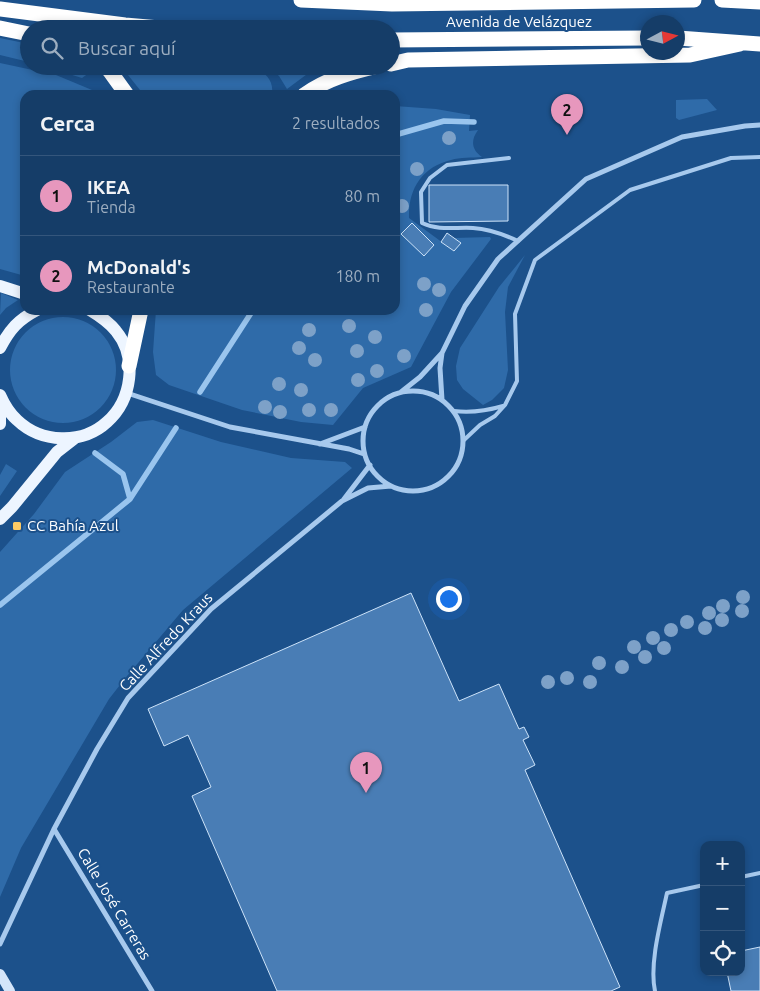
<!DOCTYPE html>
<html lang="es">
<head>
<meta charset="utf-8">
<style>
  body { margin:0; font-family:Ubuntu,sans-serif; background:#1e446e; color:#f1f3f6 }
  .controls { position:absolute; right:15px; bottom:15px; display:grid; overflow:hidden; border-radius:10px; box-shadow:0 2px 8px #0003 }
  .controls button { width:45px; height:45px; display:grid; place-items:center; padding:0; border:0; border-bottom:1px solid #34567c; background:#153d68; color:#f1f3f6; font:25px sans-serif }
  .compass { position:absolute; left:640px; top:15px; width:45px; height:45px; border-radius:50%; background:#153d68; box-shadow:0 2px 8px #0003; rotate:83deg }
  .you { position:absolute; left:448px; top:598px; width:18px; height:18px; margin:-12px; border:4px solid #fff; border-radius:50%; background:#1a73e8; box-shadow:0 0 0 8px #1a73e833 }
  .badge { display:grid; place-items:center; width:32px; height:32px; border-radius:50%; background:#e797bd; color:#111; font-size:16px; font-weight:700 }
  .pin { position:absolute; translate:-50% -41px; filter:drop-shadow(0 1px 2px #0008) }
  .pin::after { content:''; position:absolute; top:26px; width:18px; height:15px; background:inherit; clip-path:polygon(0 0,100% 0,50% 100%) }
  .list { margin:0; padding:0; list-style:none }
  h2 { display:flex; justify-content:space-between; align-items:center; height:65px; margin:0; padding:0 20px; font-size:21px }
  h2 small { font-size:16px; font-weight:400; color:#9daec0 }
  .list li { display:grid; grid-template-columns:32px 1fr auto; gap:15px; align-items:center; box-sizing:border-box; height:80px; padding:0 20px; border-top:1px solid #34567c }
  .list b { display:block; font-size:19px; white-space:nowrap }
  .list p { margin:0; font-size:16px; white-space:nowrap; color:#9daec0 }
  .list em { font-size:16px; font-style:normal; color:#9daec0 }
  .icon { flex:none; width:28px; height:28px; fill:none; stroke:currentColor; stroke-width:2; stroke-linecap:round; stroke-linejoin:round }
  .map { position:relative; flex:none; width:760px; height:991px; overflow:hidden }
  .search { position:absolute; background:#153d68; box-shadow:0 2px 8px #0003; left:20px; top:20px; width:380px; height:55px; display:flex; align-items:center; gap:12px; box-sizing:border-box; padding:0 18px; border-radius:28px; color:#9daec0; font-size:19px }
  .panel { position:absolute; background:#153d68; box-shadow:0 2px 8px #0003; left:20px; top:90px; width:380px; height:225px; border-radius:15px }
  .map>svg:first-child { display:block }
  .green { fill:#2f6ba9 }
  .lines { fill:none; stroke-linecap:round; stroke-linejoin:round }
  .stream { stroke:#9ac5ee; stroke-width:5.5 }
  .building { fill:#497db5; stroke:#cde3f9 }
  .service { stroke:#a7c9ed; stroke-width:4 }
  .minor { stroke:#a7c9ed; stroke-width:5 }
  .secondary { stroke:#d4e5f9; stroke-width:10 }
  .primary { stroke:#edf5ff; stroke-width:12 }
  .motorway { stroke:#fff; stroke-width:15 }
  .tree { fill:#7da1c8 }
  .poi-dot { fill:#fdcb65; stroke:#1c518b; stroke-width:2 }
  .labels { text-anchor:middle; stroke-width:4; stroke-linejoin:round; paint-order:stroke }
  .street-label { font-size:15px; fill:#fff; stroke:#1c518b }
  .poi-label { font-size:15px; fill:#fff; stroke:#1c518b; text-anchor:start }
</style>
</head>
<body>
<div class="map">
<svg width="760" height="991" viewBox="0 0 760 991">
  <rect width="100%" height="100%" fill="#1c518b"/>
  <path class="green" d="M0 38 29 44V62L0 55Z
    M0 63 56 75 104 95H25V276L0 269Z
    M43 66H86L93 70 82 78Z
    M124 66H254C266 74 274 80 272 95H144L124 70Z
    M268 66H318L287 89 279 76Z
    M707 99 717 110 679 120 676 118V100Z
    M395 106 436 109 470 115 469 131 478 130C470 141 472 150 482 157 472 158 460 157 451 160 422 167 408 189 409 218L454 251 460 243 454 238 490 237 491 239 451 292 411 367 363 388 333 425 301 422 242 410 169 385 156 375 153 352 156 310H395Z
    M525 255 508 287 505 312 508 370 504 388 492 400 483 405 463 389 457 380 456 366 460 348 499 287Z
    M1 293 18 300 6 308 0 315Z
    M10 370a53 53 0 1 1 106 0a53 53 0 1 1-106 0Z
    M153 420 221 442 291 458 345 462 352 468 183 610 127 676 109 699 21 848 0 897V552L34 514 65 472 111 442 137 422Z
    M6 464 17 471 0 496V475Z"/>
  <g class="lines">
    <path class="stream" d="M395 135 444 121 474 122
      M200 392 253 310
      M95 453 123 474 130 499
      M0 605 130 499 176 428"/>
  </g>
  <path class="building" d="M429 185H508V221L429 222Z
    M412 223 434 245 424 256 401 234Z
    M447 233 461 243 454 251 441 242Z
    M411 593 459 701 499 684 519 729 524 727 529 737 523 740 535 765 525 770 620 987 611 991H277L192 796 211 787 188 735 164 746 148 709Z
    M760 947V991H731L727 972H741V951Z"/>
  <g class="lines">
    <path class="service" d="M509 158 447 165 430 178 421 192 422 223C439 231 455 227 473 228 489 229 503 234 518 241
      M454 411C471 413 486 411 503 406
      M464 440 480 425 495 416 505 405 517 381 515 314 535 260 630 190 731 158 760 157
      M741 877 760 873
      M655 991C649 964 661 921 667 893L704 885"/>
    <path class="minor" d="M363 441a50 50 0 1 1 100 0a50 50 0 1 1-100 0Z
      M401 392 420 377 442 353
      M127 393 230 427 349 449 364 454
      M442 400 440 368 442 353 465 306 498 259 586 179 682 137 745 126 760 125
      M320 444 365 427
      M344 499 370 465
      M54 829 152 991
      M0 944 54 829 97 749 128 698 211 609 342 501 368 488 391 486"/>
    <path class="secondary" d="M0 974 10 991"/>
    <path class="primary" d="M0 286 25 294
      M0 348C10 329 18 320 37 310
      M0 395C4 404 9 413 17 420 41 443 82 445 107 422 132 400 138 358 116 331 109 322 100 316 90 310
      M0 409V424
      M0 519 12 507 57 452 75 438"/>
    <path class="motorway" d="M301 0 392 4 694 0
      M722 0 760 2
      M0 9 125 25 171 29
      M0 28 29 34
      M678 38 760 44
      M391 40 648 38
      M391 64 408 60 690 55 740 44
      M103 66 109 70 127 95
      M304 95C326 79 352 72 378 66
      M129 366 141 310"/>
  </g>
  <g class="tree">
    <circle cx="449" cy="138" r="7"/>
    <circle cx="417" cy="169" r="7"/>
    <circle cx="402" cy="206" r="7"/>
    <circle cx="424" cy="284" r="7"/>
    <circle cx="439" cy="290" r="7"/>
    <circle cx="426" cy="310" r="7"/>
    <circle cx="349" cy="326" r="7"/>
    <circle cx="309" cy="330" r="7"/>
    <circle cx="375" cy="337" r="7"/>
    <circle cx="299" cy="348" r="7"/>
    <circle cx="357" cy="351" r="7"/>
    <circle cx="404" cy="356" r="7"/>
    <circle cx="315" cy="360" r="7"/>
    <circle cx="377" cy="371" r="7"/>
    <circle cx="358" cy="380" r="7"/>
    <circle cx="279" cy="384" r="7"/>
    <circle cx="301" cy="390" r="7"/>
    <circle cx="265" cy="407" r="7"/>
    <circle cx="309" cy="410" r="7"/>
    <circle cx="331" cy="410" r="7"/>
    <circle cx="280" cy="412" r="7"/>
    <circle cx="743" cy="597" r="7"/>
    <circle cx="723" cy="606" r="7"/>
    <circle cx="742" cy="611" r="7"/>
    <circle cx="709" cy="613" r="7"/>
    <circle cx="722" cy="620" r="7"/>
    <circle cx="687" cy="622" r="7"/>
    <circle cx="705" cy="628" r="7"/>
    <circle cx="671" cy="630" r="7"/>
    <circle cx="653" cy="638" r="7"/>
    <circle cx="634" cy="647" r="7"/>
    <circle cx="664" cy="648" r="7"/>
    <circle cx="645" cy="657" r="7"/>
    <circle cx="599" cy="663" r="7"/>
    <circle cx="622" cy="667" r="7"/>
    <circle cx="567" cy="678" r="7"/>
    <circle cx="548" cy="682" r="7"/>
    <circle cx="590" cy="682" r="7"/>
  </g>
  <rect class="poi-dot" x="12" y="521" width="10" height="10" rx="2.5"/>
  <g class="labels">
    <g class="street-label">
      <text x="519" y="27">Avenida de Velázquez</text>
      <text transform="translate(166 642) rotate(-47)" y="5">Calle Alfredo Kraus</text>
      <text transform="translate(114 904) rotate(59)" y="5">Calle José Carreras</text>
    </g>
    <g class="poi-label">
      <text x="27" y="531">CC Bahía Azul</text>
    </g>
  </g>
</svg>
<div class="controls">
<button>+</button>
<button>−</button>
<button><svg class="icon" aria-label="locate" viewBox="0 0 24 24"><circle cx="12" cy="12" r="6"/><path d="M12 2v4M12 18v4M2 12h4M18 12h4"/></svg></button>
</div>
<svg class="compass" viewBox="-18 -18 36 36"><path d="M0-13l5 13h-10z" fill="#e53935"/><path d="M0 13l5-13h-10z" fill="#9daec0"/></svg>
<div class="you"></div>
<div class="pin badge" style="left:366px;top:793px">1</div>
<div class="pin badge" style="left:567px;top:135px">2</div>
<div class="search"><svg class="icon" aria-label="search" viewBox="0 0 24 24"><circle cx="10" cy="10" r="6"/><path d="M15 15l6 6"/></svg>Buscar aquí</div>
<section class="panel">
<h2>Cerca<small>2 resultados</small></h2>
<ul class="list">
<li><span class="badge">1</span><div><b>IKEA</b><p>Tienda</p></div><em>80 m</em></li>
<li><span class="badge">2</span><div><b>McDonald's</b><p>Restaurante</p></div><em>180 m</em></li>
</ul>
</section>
</div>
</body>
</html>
